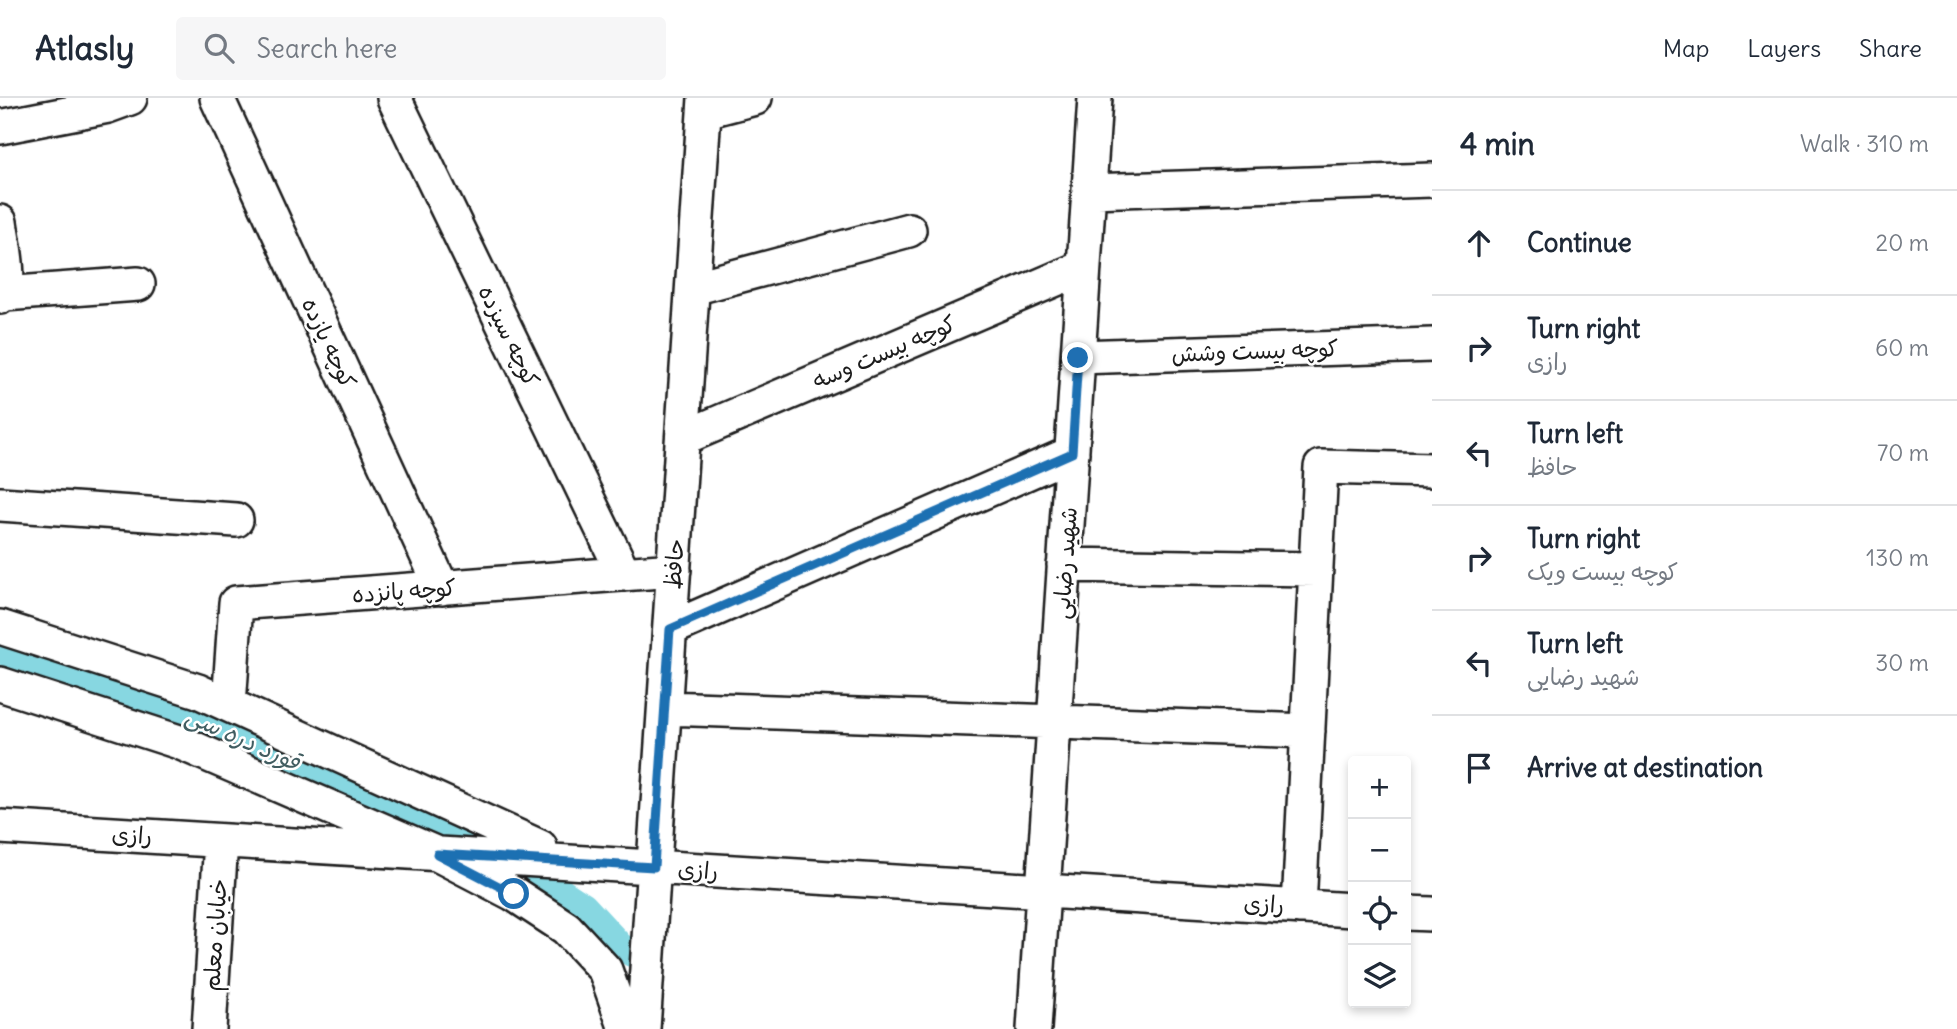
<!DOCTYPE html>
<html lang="en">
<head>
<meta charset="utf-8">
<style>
  body { margin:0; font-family:Delius,"Playpen Sans Arabic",sans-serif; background:#f6f6f7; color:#1f2937 }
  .controls { position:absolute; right:21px; bottom:21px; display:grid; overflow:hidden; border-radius:7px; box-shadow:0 4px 10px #0003 }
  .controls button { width:63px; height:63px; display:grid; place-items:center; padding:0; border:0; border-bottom:2px solid #e0e1e3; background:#fff; color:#1f2937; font:35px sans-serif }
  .stop { position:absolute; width:21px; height:21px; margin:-16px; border:5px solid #1f6fb2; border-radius:50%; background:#fff }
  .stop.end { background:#1f6fb2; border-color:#fff; box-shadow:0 2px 7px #0008 }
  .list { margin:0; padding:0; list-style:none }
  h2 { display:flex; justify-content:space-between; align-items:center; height:91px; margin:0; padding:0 28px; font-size:30px }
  h2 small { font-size:23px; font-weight:400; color:#747a83 }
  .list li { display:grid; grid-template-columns:46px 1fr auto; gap:21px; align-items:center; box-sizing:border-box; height:105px; padding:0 28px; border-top:2px solid #e0e1e3 }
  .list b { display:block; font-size:26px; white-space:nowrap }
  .list p { margin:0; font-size:23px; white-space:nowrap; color:#747a83 }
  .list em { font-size:23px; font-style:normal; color:#747a83 }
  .icon { flex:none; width:38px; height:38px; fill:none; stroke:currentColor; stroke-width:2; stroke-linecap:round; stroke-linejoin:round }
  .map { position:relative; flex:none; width:1432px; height:931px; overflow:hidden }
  header { display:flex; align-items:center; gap:42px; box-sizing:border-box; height:98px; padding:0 35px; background:#fff; border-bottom:2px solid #e0e1e3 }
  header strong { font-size:33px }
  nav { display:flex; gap:38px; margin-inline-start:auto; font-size:24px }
  .search { width:490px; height:63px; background:#f6f6f7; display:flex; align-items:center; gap:18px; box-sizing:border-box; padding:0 24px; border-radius:7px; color:#747a83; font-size:26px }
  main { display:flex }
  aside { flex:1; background:#fff }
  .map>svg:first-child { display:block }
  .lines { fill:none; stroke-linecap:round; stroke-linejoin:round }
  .canal { stroke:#87d7e1; stroke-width:24 }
  .minor-casing { stroke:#1c1c1c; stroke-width:38 }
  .minor { stroke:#fff; stroke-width:33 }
  .route { stroke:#1f6fb2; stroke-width:9 }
  .labels { text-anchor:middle; stroke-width:5; stroke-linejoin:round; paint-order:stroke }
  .street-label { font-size:23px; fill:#1c1c1c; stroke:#fff }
  .water-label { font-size:24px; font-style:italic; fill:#415d61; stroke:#fff }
</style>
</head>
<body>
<header>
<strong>Atlasly</strong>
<div class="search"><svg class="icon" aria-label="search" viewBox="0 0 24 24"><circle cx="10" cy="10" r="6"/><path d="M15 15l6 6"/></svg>Search here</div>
<nav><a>Map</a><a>Layers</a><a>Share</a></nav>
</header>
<main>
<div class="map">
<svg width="1432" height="931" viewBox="0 0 1432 931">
  <rect width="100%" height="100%" fill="#fff"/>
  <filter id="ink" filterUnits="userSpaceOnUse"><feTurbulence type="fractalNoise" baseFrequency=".0143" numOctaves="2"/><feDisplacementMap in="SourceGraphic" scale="14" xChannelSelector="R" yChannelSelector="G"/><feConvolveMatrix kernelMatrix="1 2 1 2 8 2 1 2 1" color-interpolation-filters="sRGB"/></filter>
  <g filter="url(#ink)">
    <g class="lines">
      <path class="canal" d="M0 554 189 616 478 747
        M528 770 585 807 631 857"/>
      <defs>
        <path id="minor" d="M217 0 442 490
          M394 0 624 476
          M705 13 755 0
          M0 29 108 8 130 0
          M1089 93 1432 82
          M0 124C2 141 14 188 0 199
          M693 190 909 132
          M4 196 138 186
          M1078 259 1432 247
          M683 340 1084 169
          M0 406 236 422
          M1064 467 1316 471
          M0 529 198 593 540 749
          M670 531 1072 355
          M0 586 179 644 437 756 514 796 566 830 605 872 626 931
          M229 607 236 505 674 472
          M665 610 1308 633
          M0 729 1353 812
          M1299 809 1321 369 1432 372
          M1406 815 1432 816
          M209 931 221 743
          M643 931 705 0
          M1034 931 1095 0"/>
      </defs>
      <use href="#minor" class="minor-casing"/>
      <use href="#minor" class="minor"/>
    </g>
  </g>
  <g class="lines" filter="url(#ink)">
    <path class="route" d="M514 796 437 756 654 769 670 531 1072 355 1078 260"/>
  </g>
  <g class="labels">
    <g class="street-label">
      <text transform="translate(509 238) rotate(64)" y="8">کوچه سیزده</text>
      <text transform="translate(329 245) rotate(65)" y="8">کوچه یازده</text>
      <text transform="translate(1255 253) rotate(-2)" y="8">کوچه بیست وشش</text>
      <text transform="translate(884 254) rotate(-23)" y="8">کوچه بیست وسه</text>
      <text transform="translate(1065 465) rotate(-86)" y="8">شهید رضایی</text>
      <text transform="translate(674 466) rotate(-86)" y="8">حافظ</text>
      <text transform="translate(404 493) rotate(-4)" y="8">کوچه پانزده</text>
      <text transform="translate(132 737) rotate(3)" y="8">رازی</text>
      <text transform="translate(698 772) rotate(4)" y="8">رازی</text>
      <text transform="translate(1264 806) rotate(3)" y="8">رازی</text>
      <text transform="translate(215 837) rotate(-86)" y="8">خیابان معلم</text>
    </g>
    <g class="water-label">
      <text transform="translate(243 641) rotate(24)" y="8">قورد دره سی</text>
    </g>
  </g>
</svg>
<div class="controls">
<button>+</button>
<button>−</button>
<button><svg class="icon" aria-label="locate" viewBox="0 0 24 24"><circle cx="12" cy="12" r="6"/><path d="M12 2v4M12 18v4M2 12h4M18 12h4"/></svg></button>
<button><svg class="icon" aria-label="layers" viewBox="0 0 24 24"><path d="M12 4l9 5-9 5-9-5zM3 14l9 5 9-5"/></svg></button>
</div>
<div class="stop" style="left:514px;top:796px"></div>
<div class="stop end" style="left:1078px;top:260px"></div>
</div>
<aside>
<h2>4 min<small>Walk · 310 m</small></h2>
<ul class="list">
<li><svg class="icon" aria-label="ahead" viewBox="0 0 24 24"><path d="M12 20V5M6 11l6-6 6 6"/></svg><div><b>Continue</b></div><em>20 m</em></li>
<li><svg class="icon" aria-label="right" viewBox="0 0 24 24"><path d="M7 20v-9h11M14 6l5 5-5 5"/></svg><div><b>Turn right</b><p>رازی</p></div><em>60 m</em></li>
<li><svg class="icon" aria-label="left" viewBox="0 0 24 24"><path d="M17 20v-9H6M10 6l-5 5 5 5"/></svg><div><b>Turn left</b><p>حافظ</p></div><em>70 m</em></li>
<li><svg class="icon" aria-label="right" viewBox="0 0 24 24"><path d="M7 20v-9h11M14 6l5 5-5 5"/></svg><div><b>Turn right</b><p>کوچه بیست ویک</p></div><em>130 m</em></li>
<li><svg class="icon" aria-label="left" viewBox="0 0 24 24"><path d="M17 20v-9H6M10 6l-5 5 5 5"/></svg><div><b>Turn left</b><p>شهید رضایی</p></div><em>30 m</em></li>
<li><svg class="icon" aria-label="arrive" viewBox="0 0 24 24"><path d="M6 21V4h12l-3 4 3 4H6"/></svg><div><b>Arrive at destination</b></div></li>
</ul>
</aside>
</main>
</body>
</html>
